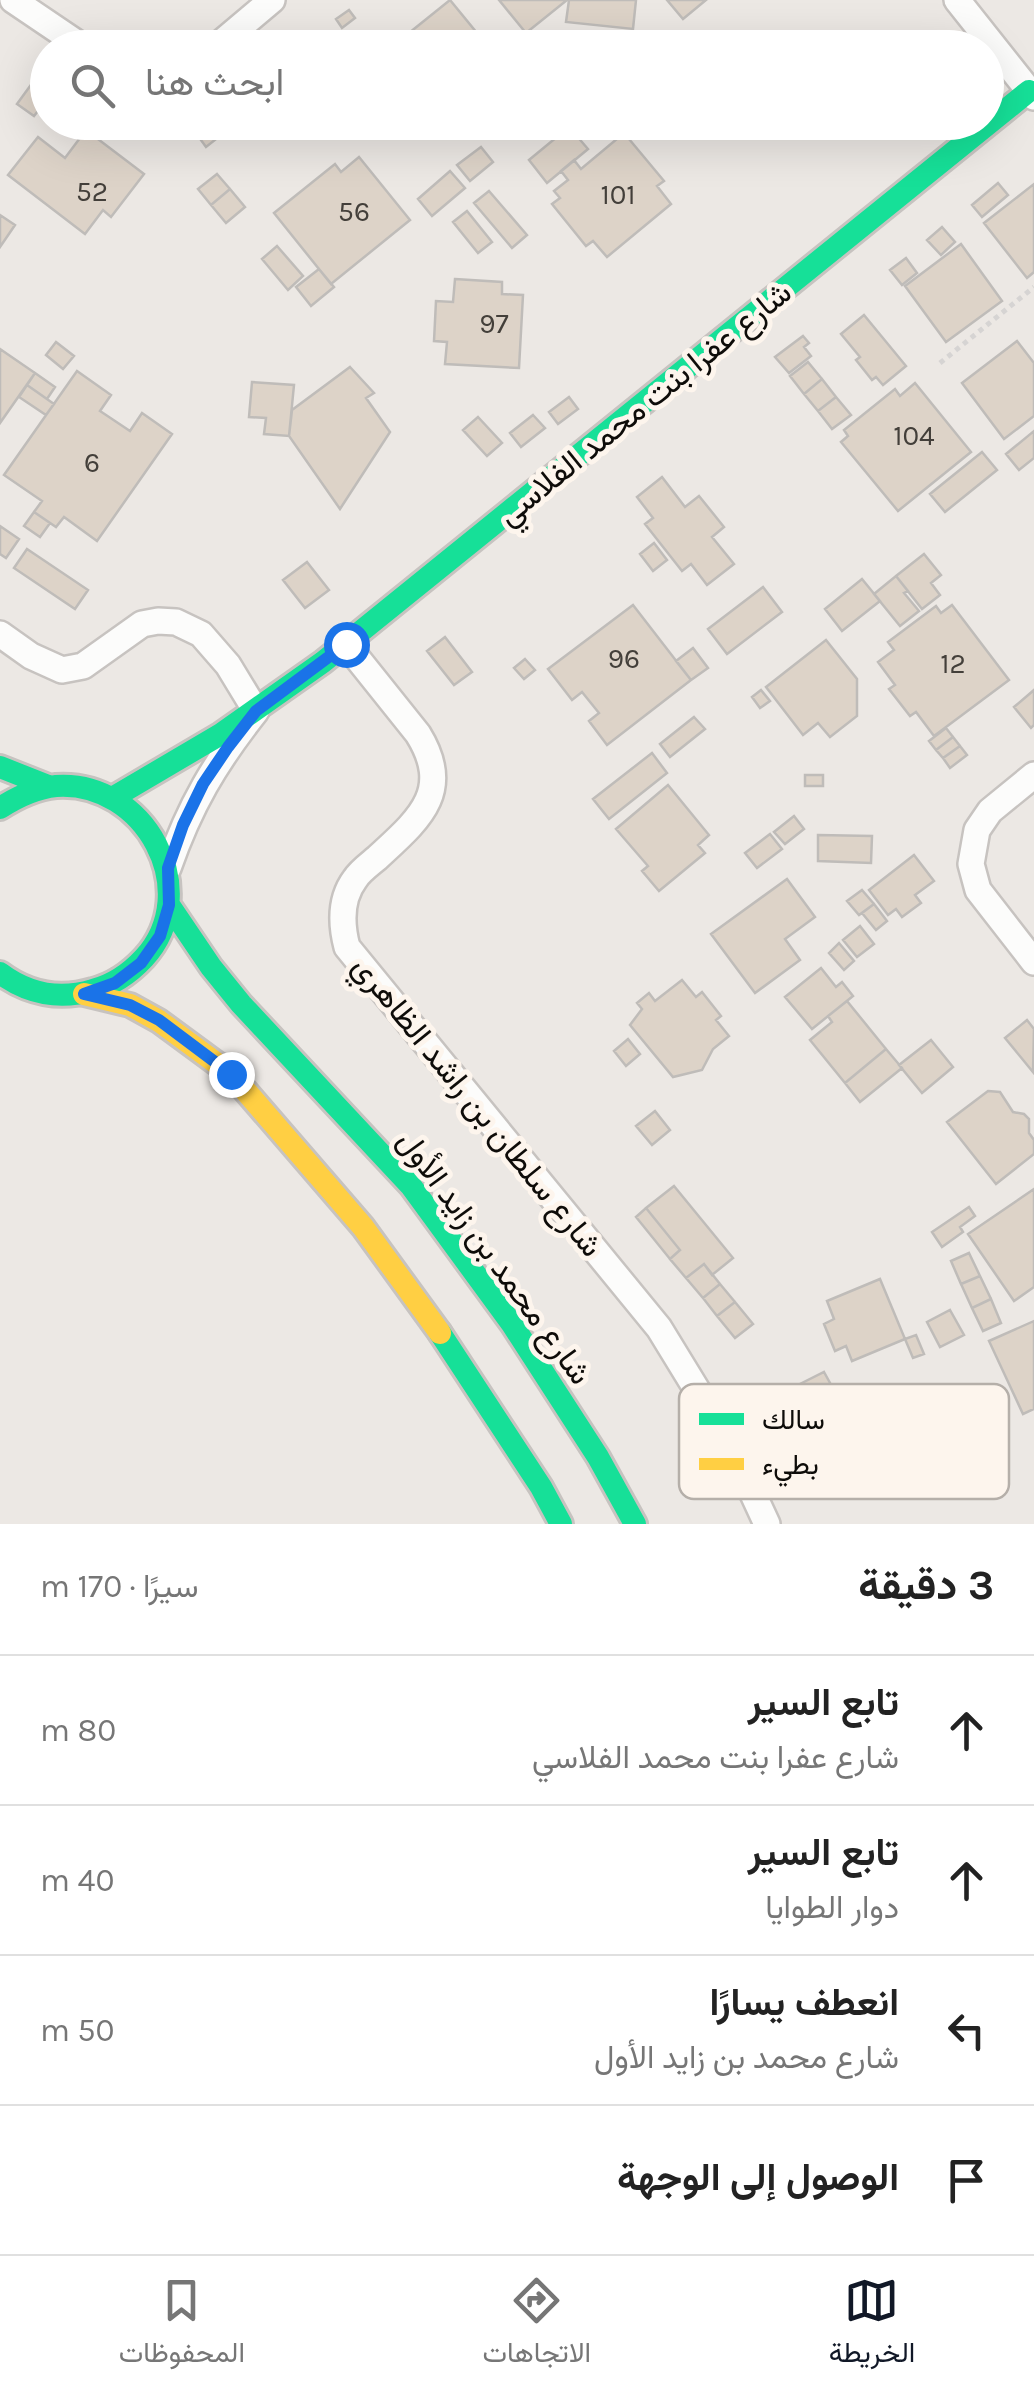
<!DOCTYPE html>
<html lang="ar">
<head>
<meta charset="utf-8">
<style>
  body { margin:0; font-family:Karla,Vazirmatn,sans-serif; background:#f2f2f2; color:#222; direction:rtl }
  .stop { position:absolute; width:30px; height:30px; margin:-22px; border:8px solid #1a73e8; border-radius:50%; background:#fff }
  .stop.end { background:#1a73e8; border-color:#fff; box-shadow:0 2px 10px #0008 }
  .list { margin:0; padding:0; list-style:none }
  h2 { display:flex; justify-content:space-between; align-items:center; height:130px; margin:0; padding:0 40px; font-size:42px }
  h2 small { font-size:32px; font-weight:400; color:#767676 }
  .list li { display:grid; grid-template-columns:65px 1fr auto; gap:30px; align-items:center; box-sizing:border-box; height:150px; padding:0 40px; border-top:2px solid #e0e0e0 }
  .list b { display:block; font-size:38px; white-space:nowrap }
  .list p { margin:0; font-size:32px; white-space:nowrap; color:#767676 }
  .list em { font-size:32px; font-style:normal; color:#767676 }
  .icon { flex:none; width:55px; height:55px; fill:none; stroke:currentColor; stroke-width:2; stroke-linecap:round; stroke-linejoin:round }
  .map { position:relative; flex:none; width:1034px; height:1524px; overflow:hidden; direction:ltr }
  .search { position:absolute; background:#fff; box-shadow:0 10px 40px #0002; left:30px; right:30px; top:30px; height:110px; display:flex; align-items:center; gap:25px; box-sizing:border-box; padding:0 35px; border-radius:55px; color:#767676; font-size:38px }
  .sheet { height:730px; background:#fff }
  nav { display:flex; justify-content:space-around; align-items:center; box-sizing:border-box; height:140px; border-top:2px solid #e0e0e0; background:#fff; font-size:28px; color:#767676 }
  nav a { display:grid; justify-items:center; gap:5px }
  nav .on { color:#111827 }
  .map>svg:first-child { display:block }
  .building { fill:#ddd3c8; stroke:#bfbcb9; stroke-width:2.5 }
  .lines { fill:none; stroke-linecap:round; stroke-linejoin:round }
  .street-casing { stroke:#c7c3c0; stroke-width:30 }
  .fast-casing { stroke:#c7c3c0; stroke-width:28 }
  .slow-casing { stroke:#c7c3c0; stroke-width:28 }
  .path { stroke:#d6d4d3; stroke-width:5; stroke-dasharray:5 5; stroke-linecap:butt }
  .street { stroke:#fcfcfb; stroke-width:25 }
  .fast { stroke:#16e098; stroke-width:22 }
  .slow { stroke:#ffcf43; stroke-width:22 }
  .route { stroke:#1a73e8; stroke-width:12 }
  .labels { text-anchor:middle; stroke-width:10; stroke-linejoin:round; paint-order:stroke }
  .number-label { font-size:28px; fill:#433f3a }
  .street-label { font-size:32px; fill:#0e0c09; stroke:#fdf5ed }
  .key { fill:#fdf5ed; stroke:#b5afa9; stroke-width:2.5 }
  .key-label { font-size:28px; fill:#0e0c09 }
</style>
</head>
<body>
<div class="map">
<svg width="1034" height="1524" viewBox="0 0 1034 1524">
  <rect width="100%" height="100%" fill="#ece8e4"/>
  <path class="building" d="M450 0 486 44 482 48H421L409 33Z
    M499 0H567L526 33Z
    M569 0H636L633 29 566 22Z
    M667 0H706L683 19Z
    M349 10 355 18 342 28 336 19Z
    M643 33 650 43 643 48 623 47Z
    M41 71 48 76V98L34 116 17 104Z
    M201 122H226L230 128 206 147 193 129Z
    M569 127 588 149 547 183 529 160Z
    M86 130 144 174 111 217 103 210 85 234 8 175 38 137 65 158Z
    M624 133 664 181 657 186 671 204 607 257 593 241 586 246 552 204 560 198 554 191 568 180 561 171 574 160 581 169Z
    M481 147 493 162 470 181 457 165Z
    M359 157 410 220 331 284 274 213 335 164 341 172Z
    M450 171 465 188 432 216 418 199Z
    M217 174 230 189 211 205 198 189Z
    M998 183 1008 195 982 217 972 205Z
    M1034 184V272L1027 278 984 223Z
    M230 189 245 207 226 223 211 205Z
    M489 191 527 235 512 248 474 203Z
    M467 211 492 242 478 253 453 222Z
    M0 215 15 225 0 247Z
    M942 227 955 242 941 255 927 240Z
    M961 244 1002 301 946 342 905 286Z
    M277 246 303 276 288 290 262 259Z
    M906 258 917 273 902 285 890 270Z
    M319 269 334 287 311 306 296 287Z
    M455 279 502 282V294L523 295 519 368 445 364 447 342 434 341 436 301 453 302Z
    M864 315 906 366 883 385 876 377 872 380 856 360 860 357 841 334Z
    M803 336 809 343 804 347 811 356 789 373 775 357Z
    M1017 341 1034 363V416L1004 439 962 383Z
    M56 342 74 356 63 369 46 355Z
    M0 349 35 373 0 423Z
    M808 362 822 379 804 394 790 376Z
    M350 367 374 393 366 398 390 432 340 509 289 436 292 410Z
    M77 371 111 395 100 411 130 431 142 413 172 434 97 541 64 517 56 527 34 512 42 501 4 475Z
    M35 373 55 387 47 399 27 385Z
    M822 379 836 397 818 411 804 394Z
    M252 382 294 385 289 436 264 434 266 418 249 417Z
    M915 383 971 452 898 511 841 442 848 436 844 430 895 389 900 396Z
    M27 385 54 404 46 415 19 397Z
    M569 397 578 409 558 424 549 412Z
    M836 397 851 415 832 429 818 411Z
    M533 415 545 428 521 447 510 433Z
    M478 417 502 443 487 456 463 430Z
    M1034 431V458L1019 470 1006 454Z
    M982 452 997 470 945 512 930 494Z
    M662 477 685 507 699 496 724 527 712 537 734 564 707 585 691 564 682 571 645 524 653 518 637 497Z
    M34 512 50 523 40 537 24 526Z
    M0 526 19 539 6 558 0 554Z
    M654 543 667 560 653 571 640 554Z
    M27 549 88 590 75 609 14 568Z
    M924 554 941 575 931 583 940 595 922 609 896 576Z
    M307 562 329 590 305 608 283 580Z
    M896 576 908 591 904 593 919 611 900 626 874 594Z
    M862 579 880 601 842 631 825 609Z
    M763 587 782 612 727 654 708 629Z
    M633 605 691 680 607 745 589 721 599 713 582 692 572 700 548 669Z
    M952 605 1009 680 934 736 916 712 910 716 889 689 895 685 878 662 894 650 888 642 936 606 941 613Z
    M445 637 472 672 454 685 427 651Z
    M826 640 857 679V716L830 737 818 723 803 735 766 687Z
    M693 648 708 668 691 680 676 661Z
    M525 659 535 670 524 679 514 668Z
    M761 690 770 701 760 708 752 697Z
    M1034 690V725L1031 728 1014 707Z
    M694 717 705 729 670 757 660 744Z
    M946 728 953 737 936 750 929 741Z
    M953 737 960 746 943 758 936 750Z
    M960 746 967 755 950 768 943 758Z
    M652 753 667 773 609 819 593 799Z
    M805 775H823V786H805Z
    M668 785 709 835 698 845 705 853 659 891 642 871 648 866 616 829Z
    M794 816 804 829 785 844 774 832Z
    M770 834 782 849 757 868 745 853Z
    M818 835 872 836 871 863 818 861Z
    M914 855 934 881 915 895 921 903 902 917 896 909 888 915 869 890Z
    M787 879 815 917 785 939 800 960 755 993 711 934Z
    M862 890 874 904 859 915 847 901Z
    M874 904 887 921 876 930 862 913Z
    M860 926 874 944 857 957 843 940Z
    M839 943 854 961 844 970 829 953Z
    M821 968 836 987 842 982 853 996 812 1029 785 997Z
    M682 980 696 997 702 992 721 1016 716 1020 729 1036 713 1049 702 1070 673 1077 630 1025 642 1009 637 1003 649 993 655 1001Z
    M847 1001 886 1049 845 1083 810 1040 832 1022 828 1016Z
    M1027 1020 1034 1029 1033 1072 1005 1038Z
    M628 1039 640 1054 626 1066 614 1051Z
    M931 1040 953 1067 922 1093 899 1065Z
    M886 1049 902 1068 860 1102 845 1083Z
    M988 1091 1000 1092 1013 1112 1024 1114 1029 1119V1133L1034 1140V1154L996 1184 947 1122Z
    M655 1111 670 1130 652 1145 636 1126Z
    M674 1186 733 1258 712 1275 704 1264 686 1278 670 1259 680 1250 646 1208Z
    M1034 1189V1287L1014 1301 968 1234Z
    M969 1207 975 1216 960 1227 963 1232 942 1247 932 1232Z
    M646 1208 680 1250 670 1259 636 1217Z
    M969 1253 980 1276 961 1284 951 1261Z
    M704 1264 720 1284 703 1298 686 1278Z
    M980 1276 991 1299 972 1308 961 1284Z
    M880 1279 905 1339 852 1361 846 1346 835 1351 824 1324 834 1319 827 1301Z
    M720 1284 735 1302 717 1316 703 1298Z
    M991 1299 1001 1323 983 1331 972 1308Z
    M735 1302 753 1324 735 1338 717 1316Z
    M950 1310 964 1335 940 1347 927 1322Z
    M1034 1321V1409L1023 1414 989 1341Z
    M916 1335 924 1354 913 1358 905 1339Z
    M824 1372 835 1392 804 1408 794 1387Z"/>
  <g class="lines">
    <defs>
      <path id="street" d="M13 0 84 48
        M957 0 1034 97
        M215 48 272 0
        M0 634 31 656 62 670 83 666 142 624 158 621 176 622 201 634 228 665 256 711C215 763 190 805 168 868
        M346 644 418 734C454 792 418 820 377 858 370 864 360 871 355 879 340 899 341 924 347 947L659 1328 730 1444 767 1524
        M1034 775 990 811 977 830 971 864 978 890 1034 962"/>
      <path id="fast" d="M0 767 48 786
        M114 797 221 734 323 662 1029 91
        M0 808C17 797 36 788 56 786 145 780 205 891 144 958 131 972 113 985 93 990 60 1000 28 994 0 973
        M169 905 211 967 241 1004 411 1186 512 1324 598 1457 635 1524
        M440 1333 541 1487 561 1524"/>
      <path id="slow" d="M84 994 130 1005 159 1021 231 1074 363 1227 440 1333"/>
    </defs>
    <use href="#street" class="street-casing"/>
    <use href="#fast" class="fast-casing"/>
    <use href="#slow" class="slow-casing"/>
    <path class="path" d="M940 363 1034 287"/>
    <use href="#street" class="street"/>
    <use href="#fast" class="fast"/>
    <use href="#slow" class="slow"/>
  </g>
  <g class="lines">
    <path class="route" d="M231 1074 159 1020 130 1005 84 994 115 983 141 963 160 936 169 905 168 868 183 825 203 784 228 747 256 711 346 644"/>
  </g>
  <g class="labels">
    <g class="number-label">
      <text x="92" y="201">52</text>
      <text x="618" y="204">101</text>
      <text x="354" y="221">56</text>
      <text x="494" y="333">97</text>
      <text x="914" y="445">104</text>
      <text x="92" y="472">6</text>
      <text x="624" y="668">96</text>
      <text x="953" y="673">12</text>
    </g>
    <g class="street-label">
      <text transform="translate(644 403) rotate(-39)" y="11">شارع عفرا بنت محمد الفلاسي</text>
      <text transform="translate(478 1106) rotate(51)" y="11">شارع سلطان بن راشد الظاهري</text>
      <text transform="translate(495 1257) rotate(54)" y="11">شارع محمد بن زايد الأول</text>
    </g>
  </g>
  <rect x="679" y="1384" width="330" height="115" rx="15" class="key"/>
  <rect x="699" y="1413" width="45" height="12" fill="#16e098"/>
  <rect x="699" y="1458" width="45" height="12" fill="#ffcf43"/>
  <g class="key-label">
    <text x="762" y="1429">سالك</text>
    <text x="762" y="1474">بطيء</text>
  </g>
</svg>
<div class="stop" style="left:346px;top:644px"></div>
<div class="stop end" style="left:231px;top:1074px"></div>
<div class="search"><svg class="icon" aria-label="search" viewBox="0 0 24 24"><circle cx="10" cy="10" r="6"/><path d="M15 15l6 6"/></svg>ابحث هنا</div>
</div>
<section class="sheet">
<h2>3 دقيقة<small>سيرًا · 170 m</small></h2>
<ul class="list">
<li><svg class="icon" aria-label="ahead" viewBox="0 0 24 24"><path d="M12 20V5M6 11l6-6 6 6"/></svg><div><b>تابع السير</b><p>شارع عفرا بنت محمد الفلاسي</p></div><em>80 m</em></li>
<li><svg class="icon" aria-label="ahead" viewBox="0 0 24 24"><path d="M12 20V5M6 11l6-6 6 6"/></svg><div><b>تابع السير</b><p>دوار الطوايا</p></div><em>40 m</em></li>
<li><svg class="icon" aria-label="left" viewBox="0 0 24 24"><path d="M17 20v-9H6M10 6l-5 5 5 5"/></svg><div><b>انعطف يسارًا</b><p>شارع محمد بن زايد الأول</p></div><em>50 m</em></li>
<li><svg class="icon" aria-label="arrive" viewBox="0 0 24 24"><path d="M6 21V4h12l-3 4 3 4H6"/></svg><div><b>الوصول إلى الوجهة</b></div></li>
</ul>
</section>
<nav>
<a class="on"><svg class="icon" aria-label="map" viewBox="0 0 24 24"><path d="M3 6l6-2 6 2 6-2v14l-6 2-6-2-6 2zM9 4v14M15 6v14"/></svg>الخريطة</a>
<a><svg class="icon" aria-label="directions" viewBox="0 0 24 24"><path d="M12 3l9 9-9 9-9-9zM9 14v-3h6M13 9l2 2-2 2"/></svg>الاتجاهات</a>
<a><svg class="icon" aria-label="saved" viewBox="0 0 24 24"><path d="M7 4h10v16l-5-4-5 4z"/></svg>المحفوظات</a>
</nav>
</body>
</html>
